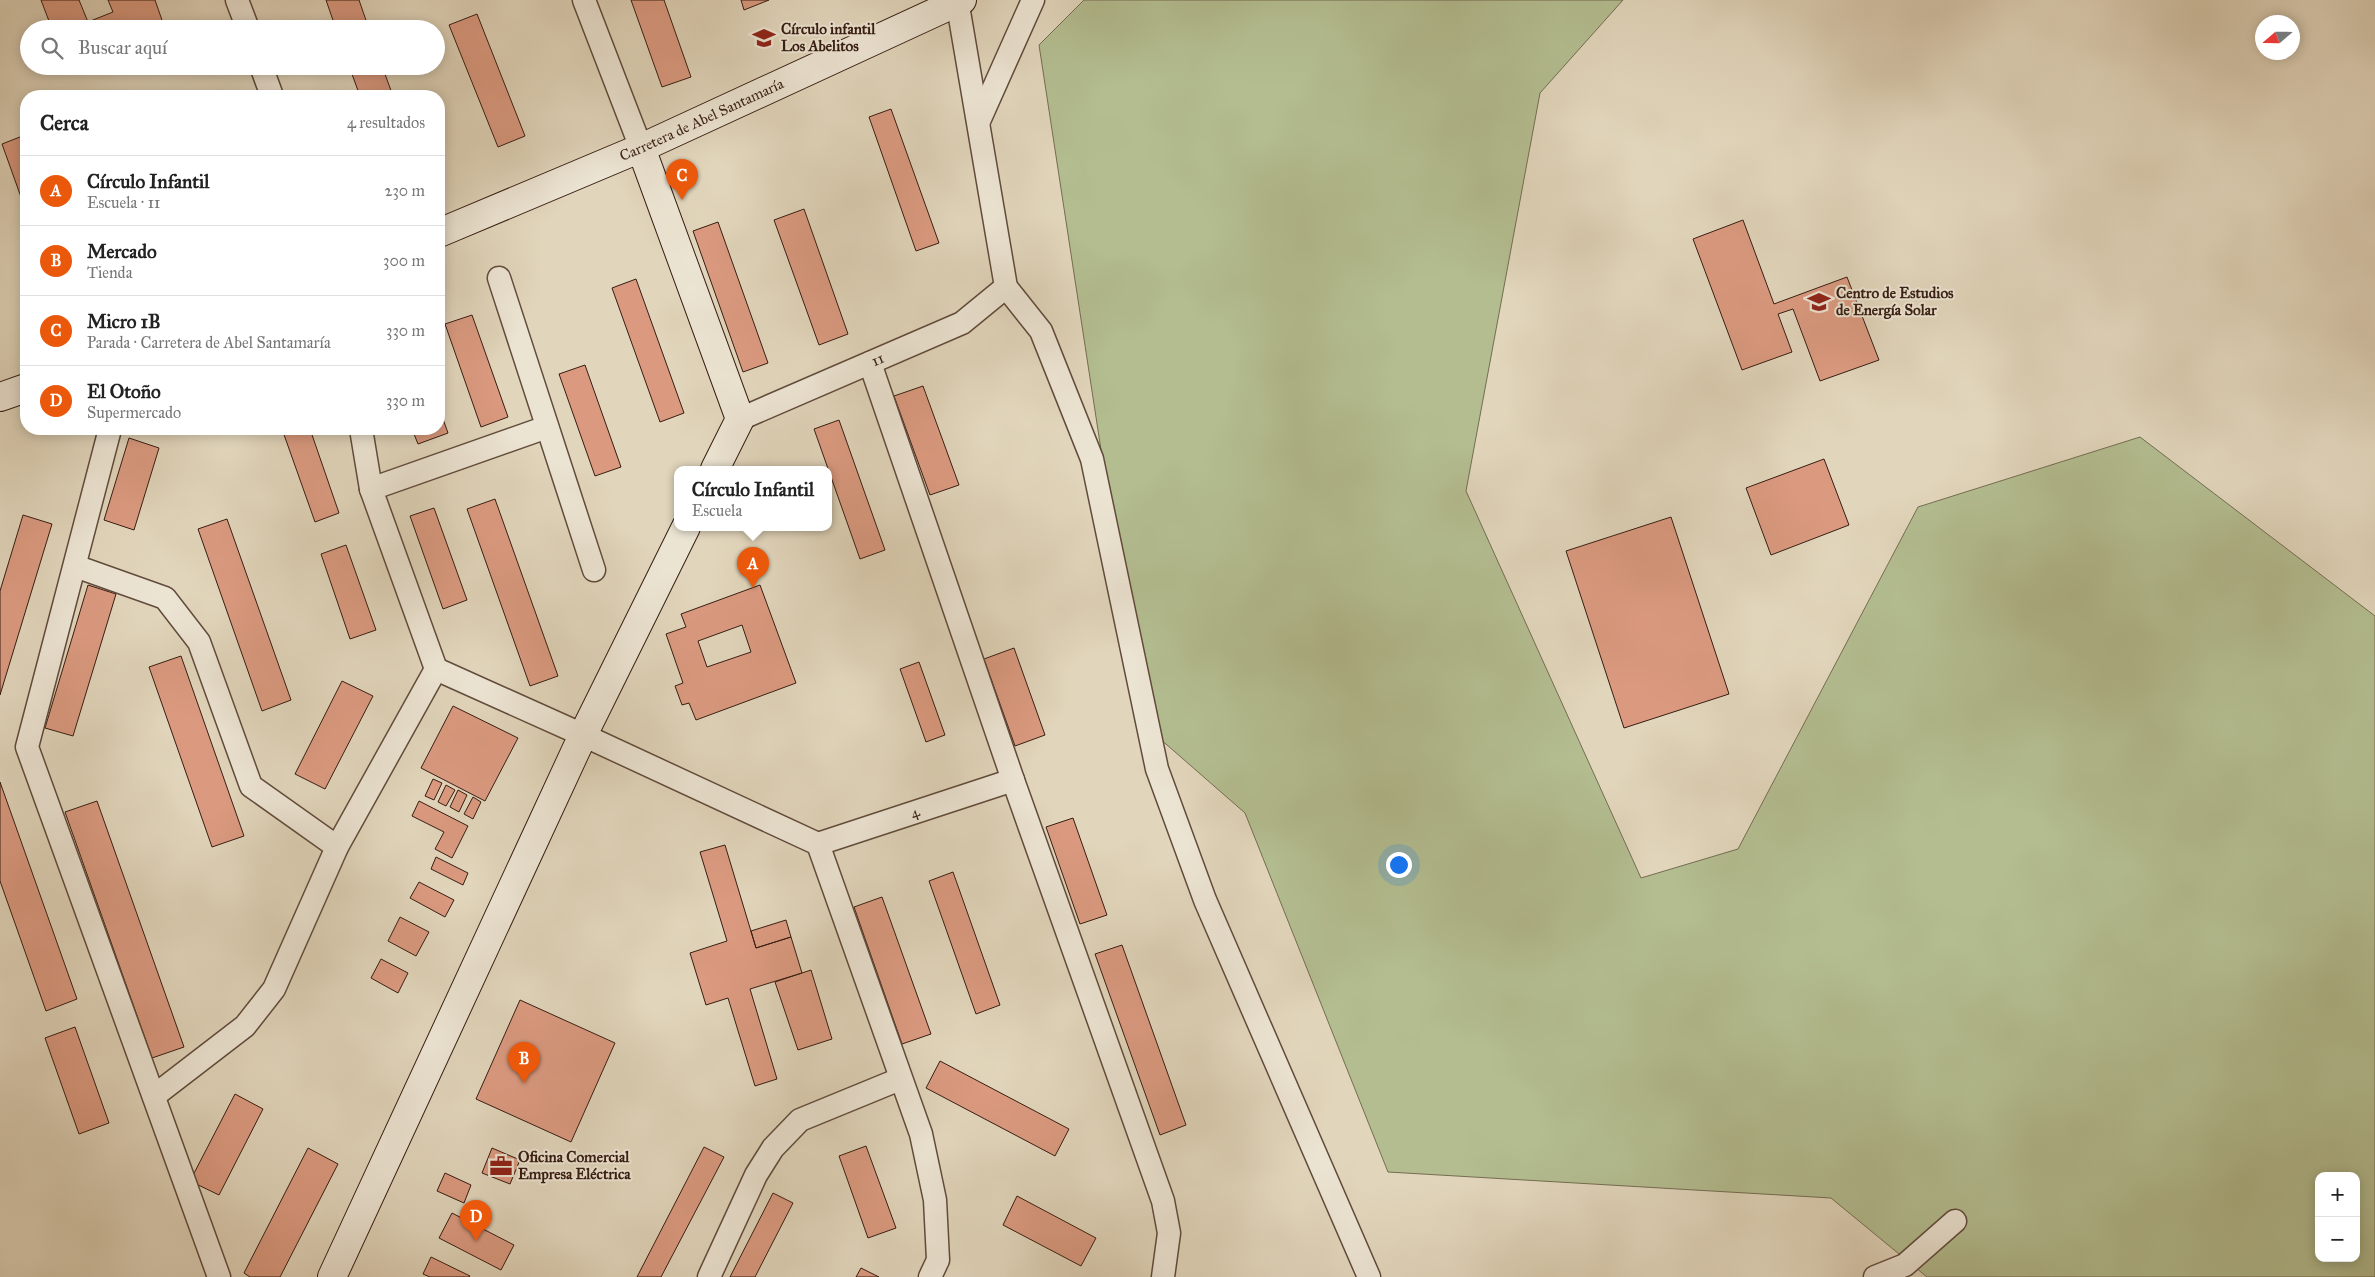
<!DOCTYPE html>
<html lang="es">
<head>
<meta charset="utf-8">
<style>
  body { margin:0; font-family:"IM FELL Great Primer",serif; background:#f2f2f2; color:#222 }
  .controls { position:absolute; right:15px; bottom:15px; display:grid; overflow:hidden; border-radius:10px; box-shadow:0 2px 12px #0003 }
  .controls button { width:45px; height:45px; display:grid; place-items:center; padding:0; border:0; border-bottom:1px solid #e0e0e0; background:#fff; color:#222; font:25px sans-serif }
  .compass { position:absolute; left:2255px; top:15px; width:45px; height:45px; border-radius:50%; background:#fff; box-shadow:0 2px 12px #0003; rotate:250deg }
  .you { position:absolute; left:1398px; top:864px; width:18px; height:18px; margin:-12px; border:4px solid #fff; border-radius:50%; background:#1a73e8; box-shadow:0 0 0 8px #1a73e833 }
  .badge { display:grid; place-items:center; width:32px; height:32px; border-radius:50%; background:#ea580c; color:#fff; font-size:16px; font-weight:700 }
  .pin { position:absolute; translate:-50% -41px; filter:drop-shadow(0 1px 2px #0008) }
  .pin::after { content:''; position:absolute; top:26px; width:18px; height:15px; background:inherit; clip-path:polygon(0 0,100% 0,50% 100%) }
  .popup { position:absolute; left:674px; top:466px; width:158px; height:65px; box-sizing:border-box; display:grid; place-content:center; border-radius:10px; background:#fff; filter:drop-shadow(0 1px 4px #0005); font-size:16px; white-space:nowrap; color:#767676 }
  .popup b { font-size:19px; color:#222 }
  .popup::after { content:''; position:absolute; left:50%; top:100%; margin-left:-10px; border:10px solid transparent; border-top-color:#fff }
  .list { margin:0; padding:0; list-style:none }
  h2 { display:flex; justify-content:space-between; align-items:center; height:65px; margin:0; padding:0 20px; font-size:21px }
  h2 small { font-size:16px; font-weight:400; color:#767676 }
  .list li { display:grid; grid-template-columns:32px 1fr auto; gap:15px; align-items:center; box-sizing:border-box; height:70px; padding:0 20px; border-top:1px solid #e0e0e0 }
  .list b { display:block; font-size:19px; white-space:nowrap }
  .list p { margin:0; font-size:16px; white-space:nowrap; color:#767676 }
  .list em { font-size:16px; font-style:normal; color:#767676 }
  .icon { flex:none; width:28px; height:28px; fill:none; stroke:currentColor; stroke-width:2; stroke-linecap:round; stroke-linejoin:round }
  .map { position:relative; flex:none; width:2375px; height:1277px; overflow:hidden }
  .search { position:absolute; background:#fff; box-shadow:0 2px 12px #0003; left:20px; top:20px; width:425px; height:55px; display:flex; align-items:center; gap:12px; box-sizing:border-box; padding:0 18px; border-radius:28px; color:#767676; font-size:19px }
  .panel { position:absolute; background:#fff; box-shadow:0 2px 12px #0003; left:20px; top:90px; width:425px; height:345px; border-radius:20px }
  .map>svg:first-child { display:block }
  .grass { fill:#b3bd90; stroke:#746d51; fill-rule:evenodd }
  .building { fill:#db9a80; stroke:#361d12; fill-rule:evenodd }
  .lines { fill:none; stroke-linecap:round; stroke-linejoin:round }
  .street-casing { stroke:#614b3c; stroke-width:25 }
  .secondary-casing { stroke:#361d12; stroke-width:30 }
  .street { stroke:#ece4d3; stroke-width:22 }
  .secondary { stroke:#ece4d3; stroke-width:28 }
  .labels { text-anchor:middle; stroke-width:4; stroke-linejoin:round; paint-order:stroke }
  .poi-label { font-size:15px; font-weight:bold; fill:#361d12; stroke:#ece4d3; text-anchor:start }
  .street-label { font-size:15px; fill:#361d12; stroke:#ece4d3 }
</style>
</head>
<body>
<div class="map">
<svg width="2375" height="1277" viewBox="0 0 2375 1277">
  <rect width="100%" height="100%" fill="#e1d5bb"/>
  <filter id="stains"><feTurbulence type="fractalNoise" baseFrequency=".004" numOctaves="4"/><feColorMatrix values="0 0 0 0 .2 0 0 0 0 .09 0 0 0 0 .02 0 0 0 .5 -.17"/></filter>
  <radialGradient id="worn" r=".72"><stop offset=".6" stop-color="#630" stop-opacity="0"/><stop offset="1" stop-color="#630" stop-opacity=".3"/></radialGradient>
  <path class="grass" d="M1084 0H1623L1540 93 1466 491 1641 878 1738 849 1918 507 2140 437 2375 616V1277H1927L1831 1198 1388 1172 1245 813 1143 724 1039 45ZM2319 1176H2356V1258H2319Z"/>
  <path class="building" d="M41 0H79L88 22 113 12 108 0H155L163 23 148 29H52Z
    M326 0H359L369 29H336Z
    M631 0H664L691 77 662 87Z
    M741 0H769L744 10Z
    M477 14 525 136 498 147 449 25Z
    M349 66H382L393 96H360Z
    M891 109 939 243 916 251 869 117Z
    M25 135 26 137V211L2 144Z
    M804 209 848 334 819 345 774 220Z
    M1743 220 1774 304 1847 277 1879 360 1820 381 1793 309 1778 314 1792 352 1742 370 1693 239Z
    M718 222 768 363 743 372 693 231Z
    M636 279 684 413 660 422 612 288Z
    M472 315 508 417 481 427 445 324Z
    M585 365 621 467 595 476 559 374Z
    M923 386 959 485 930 495 894 396Z
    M439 408 448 433 418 444 412 429H439Z
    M839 420 885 550 860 559 814 429Z
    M282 429H310L339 513 315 522Z
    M129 438 159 448 134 530 104 520Z
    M1824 459 1849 525 1771 555 1746 488Z
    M495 499 558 676 530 686 467 509Z
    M434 508 467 600 443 609 410 516Z
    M23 515 52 524 0 695V591Z
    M1671 517 1729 694 1624 728 1566 551Z
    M227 519 291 700 262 711 198 529Z
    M346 545 376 630 350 639 321 554Z
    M88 585 116 594 73 736 45 728Z
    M760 585 796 683 696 720 689 703 682 705 675 686 683 683 666 634 686 627 681 614ZM742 625 751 652 707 667 698 641Z
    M1014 648 1045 735 1015 746 984 659Z
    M181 656 244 836 212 847 149 667Z
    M919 662 945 735 926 742 900 669Z
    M342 681 373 696 325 789 295 774Z
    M453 706 518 738 485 801 421 768Z
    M433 779 442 783 434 800 425 796Z
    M0 782 77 999 46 1011 0 881Z
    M446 785 455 790 446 806 438 802Z
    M458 790 467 795 459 812 450 807Z
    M473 797 481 802 473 819 464 814Z
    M97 801 184 1047 152 1058 65 812Z
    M419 801 468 826 452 858 435 849 444 832 412 816Z
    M1073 818 1107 915 1080 924 1046 827Z
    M725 845 756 948 791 937 802 973 750 989 777 1079 755 1086 728 998 706 1005 690 953 727 941 700 852Z
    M436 857 468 873 463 885 431 869Z
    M953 872 1000 1005 976 1014 929 881Z
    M419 882 454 900 445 917 410 898Z
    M882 897 931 1034 902 1044 854 907Z
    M400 917 429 932 416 956 388 941Z
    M786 920 791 937 756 948 751 931Z
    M1122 945 1186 1125 1160 1135 1095 954Z
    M381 959 408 973 398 993 371 978Z
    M811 970 832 1039 798 1050 775 982Z
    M520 1000 615 1043 571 1142 476 1099Z
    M75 1027 109 1123 79 1134 45 1038Z
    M940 1061 1069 1129 1055 1156 926 1088Z
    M235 1094 263 1109 219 1195 190 1181Z
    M866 1146 896 1228 868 1238 839 1156Z
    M704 1147 724 1157 661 1277H637Z
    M308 1148 338 1164 280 1277H250L244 1273Z
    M492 1148 520 1160 510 1184 482 1173Z
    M445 1173 471 1185 464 1203 437 1191Z
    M773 1193 793 1203 755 1277H730Z
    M1017 1196 1096 1238 1081 1266 1003 1225Z
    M452 1213 514 1245 501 1270 439 1238Z
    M431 1257 470 1276 469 1277H430L423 1274Z
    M861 1268 879 1277H856Z"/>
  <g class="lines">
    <defs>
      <g id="street">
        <path d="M237 0 248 29"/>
        <path d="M584 0 641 148"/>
        <path d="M957 0 1006 287 1041 331 1092 459 1157 769 1205 900 1369 1277"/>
        <path d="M261 66 272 96"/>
        <path d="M979 121 1033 0"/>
        <path d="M499 278 594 570"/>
        <path d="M870 363 1013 780 1163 1201 1169 1233 1163 1277"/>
        <path id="s1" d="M740 419 962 323 1006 287"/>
        <path d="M110 429 27 747 219 1277"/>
        <path d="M361 429 371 489 436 669 583 735 818 844 921 1134 935 1200 938 1260 930 1277"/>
        <path d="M371 489 547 427"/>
        <path d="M75 566 165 598 199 642 251 786 337 847"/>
        <path id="s2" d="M818 844 1013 780"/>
        <path d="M154 1096 245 1026 274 989 337 847 436 669"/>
        <path d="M709 1277 756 1175 773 1148 800 1120 900 1079"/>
        <path d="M1875 1277 1905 1265 1955 1221"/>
      </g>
      <g id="secondary">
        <path d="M641 148 740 419 715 469"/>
        <path id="s3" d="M439 233 641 148 962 0"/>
        <path d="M0 397 26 388"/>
        <path d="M332 1277 583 735 686 527"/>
      </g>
    </defs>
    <use href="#street" class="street-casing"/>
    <use href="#secondary" class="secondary-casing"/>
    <use href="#street" class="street"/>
    <use href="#secondary" class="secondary"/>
  </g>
  <defs>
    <symbol id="school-bare" viewBox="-9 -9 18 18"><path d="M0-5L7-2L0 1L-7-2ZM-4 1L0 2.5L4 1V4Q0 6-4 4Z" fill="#8f2418" stroke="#ece4d3" stroke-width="2.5" paint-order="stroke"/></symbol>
    <symbol id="university-bare" viewBox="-9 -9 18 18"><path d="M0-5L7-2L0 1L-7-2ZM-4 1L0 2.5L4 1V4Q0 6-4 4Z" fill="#8f2418" stroke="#ece4d3" stroke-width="2.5" paint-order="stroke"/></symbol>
    <symbol id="office-bare" viewBox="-9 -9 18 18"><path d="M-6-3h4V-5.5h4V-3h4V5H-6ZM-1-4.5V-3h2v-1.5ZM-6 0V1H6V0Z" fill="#8f2418" stroke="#ece4d3" stroke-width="2.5" paint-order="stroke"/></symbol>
  </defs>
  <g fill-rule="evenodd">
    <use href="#school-bare" x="748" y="22" width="32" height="32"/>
    <use href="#university-bare" x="1803" y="286" width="32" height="32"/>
    <use href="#office-bare" x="485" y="1150" width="32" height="32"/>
  </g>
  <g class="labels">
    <g class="poi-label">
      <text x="781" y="34">Círculo infantil<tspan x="781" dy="17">Los Abelitos</tspan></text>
      <text x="1836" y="298">Centro de Estudios<tspan x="1836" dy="17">de Energía Solar</tspan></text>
      <text x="518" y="1162">Oficina Comercial<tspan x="518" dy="17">Empresa Eléctrica</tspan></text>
    </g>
    <g class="street-label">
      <text dy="5" stroke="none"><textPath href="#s3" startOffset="286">Carretera de Abel Santamaría</textPath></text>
      <text dy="5" stroke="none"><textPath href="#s1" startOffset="150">11</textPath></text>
      <text dy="5" stroke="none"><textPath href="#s2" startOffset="102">4</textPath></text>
    </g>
  </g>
  <rect width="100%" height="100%" filter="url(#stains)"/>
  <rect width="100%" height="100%" fill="url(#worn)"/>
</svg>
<div class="controls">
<button>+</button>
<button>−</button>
</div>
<svg class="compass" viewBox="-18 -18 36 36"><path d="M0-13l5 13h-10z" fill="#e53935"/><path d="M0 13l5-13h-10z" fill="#767676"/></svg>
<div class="you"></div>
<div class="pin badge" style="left:753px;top:588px">A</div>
<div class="popup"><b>Círculo Infantil</b>Escuela</div>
<div class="pin badge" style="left:524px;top:1083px">B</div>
<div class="pin badge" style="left:682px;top:200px">C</div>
<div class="pin badge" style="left:476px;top:1241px">D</div>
<div class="search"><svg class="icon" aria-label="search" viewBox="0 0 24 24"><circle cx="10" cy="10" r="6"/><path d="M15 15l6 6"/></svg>Buscar aquí</div>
<section class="panel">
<h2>Cerca<small>4 resultados</small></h2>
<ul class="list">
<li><span class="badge">A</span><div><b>Círculo Infantil</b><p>Escuela · 11</p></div><em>230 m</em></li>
<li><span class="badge">B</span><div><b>Mercado</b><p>Tienda</p></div><em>300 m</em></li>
<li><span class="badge">C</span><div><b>Micro 1B</b><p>Parada · Carretera de Abel Santamaría</p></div><em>330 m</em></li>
<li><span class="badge">D</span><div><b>El Otoño</b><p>Supermercado</p></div><em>330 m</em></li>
</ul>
</section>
</div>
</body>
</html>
